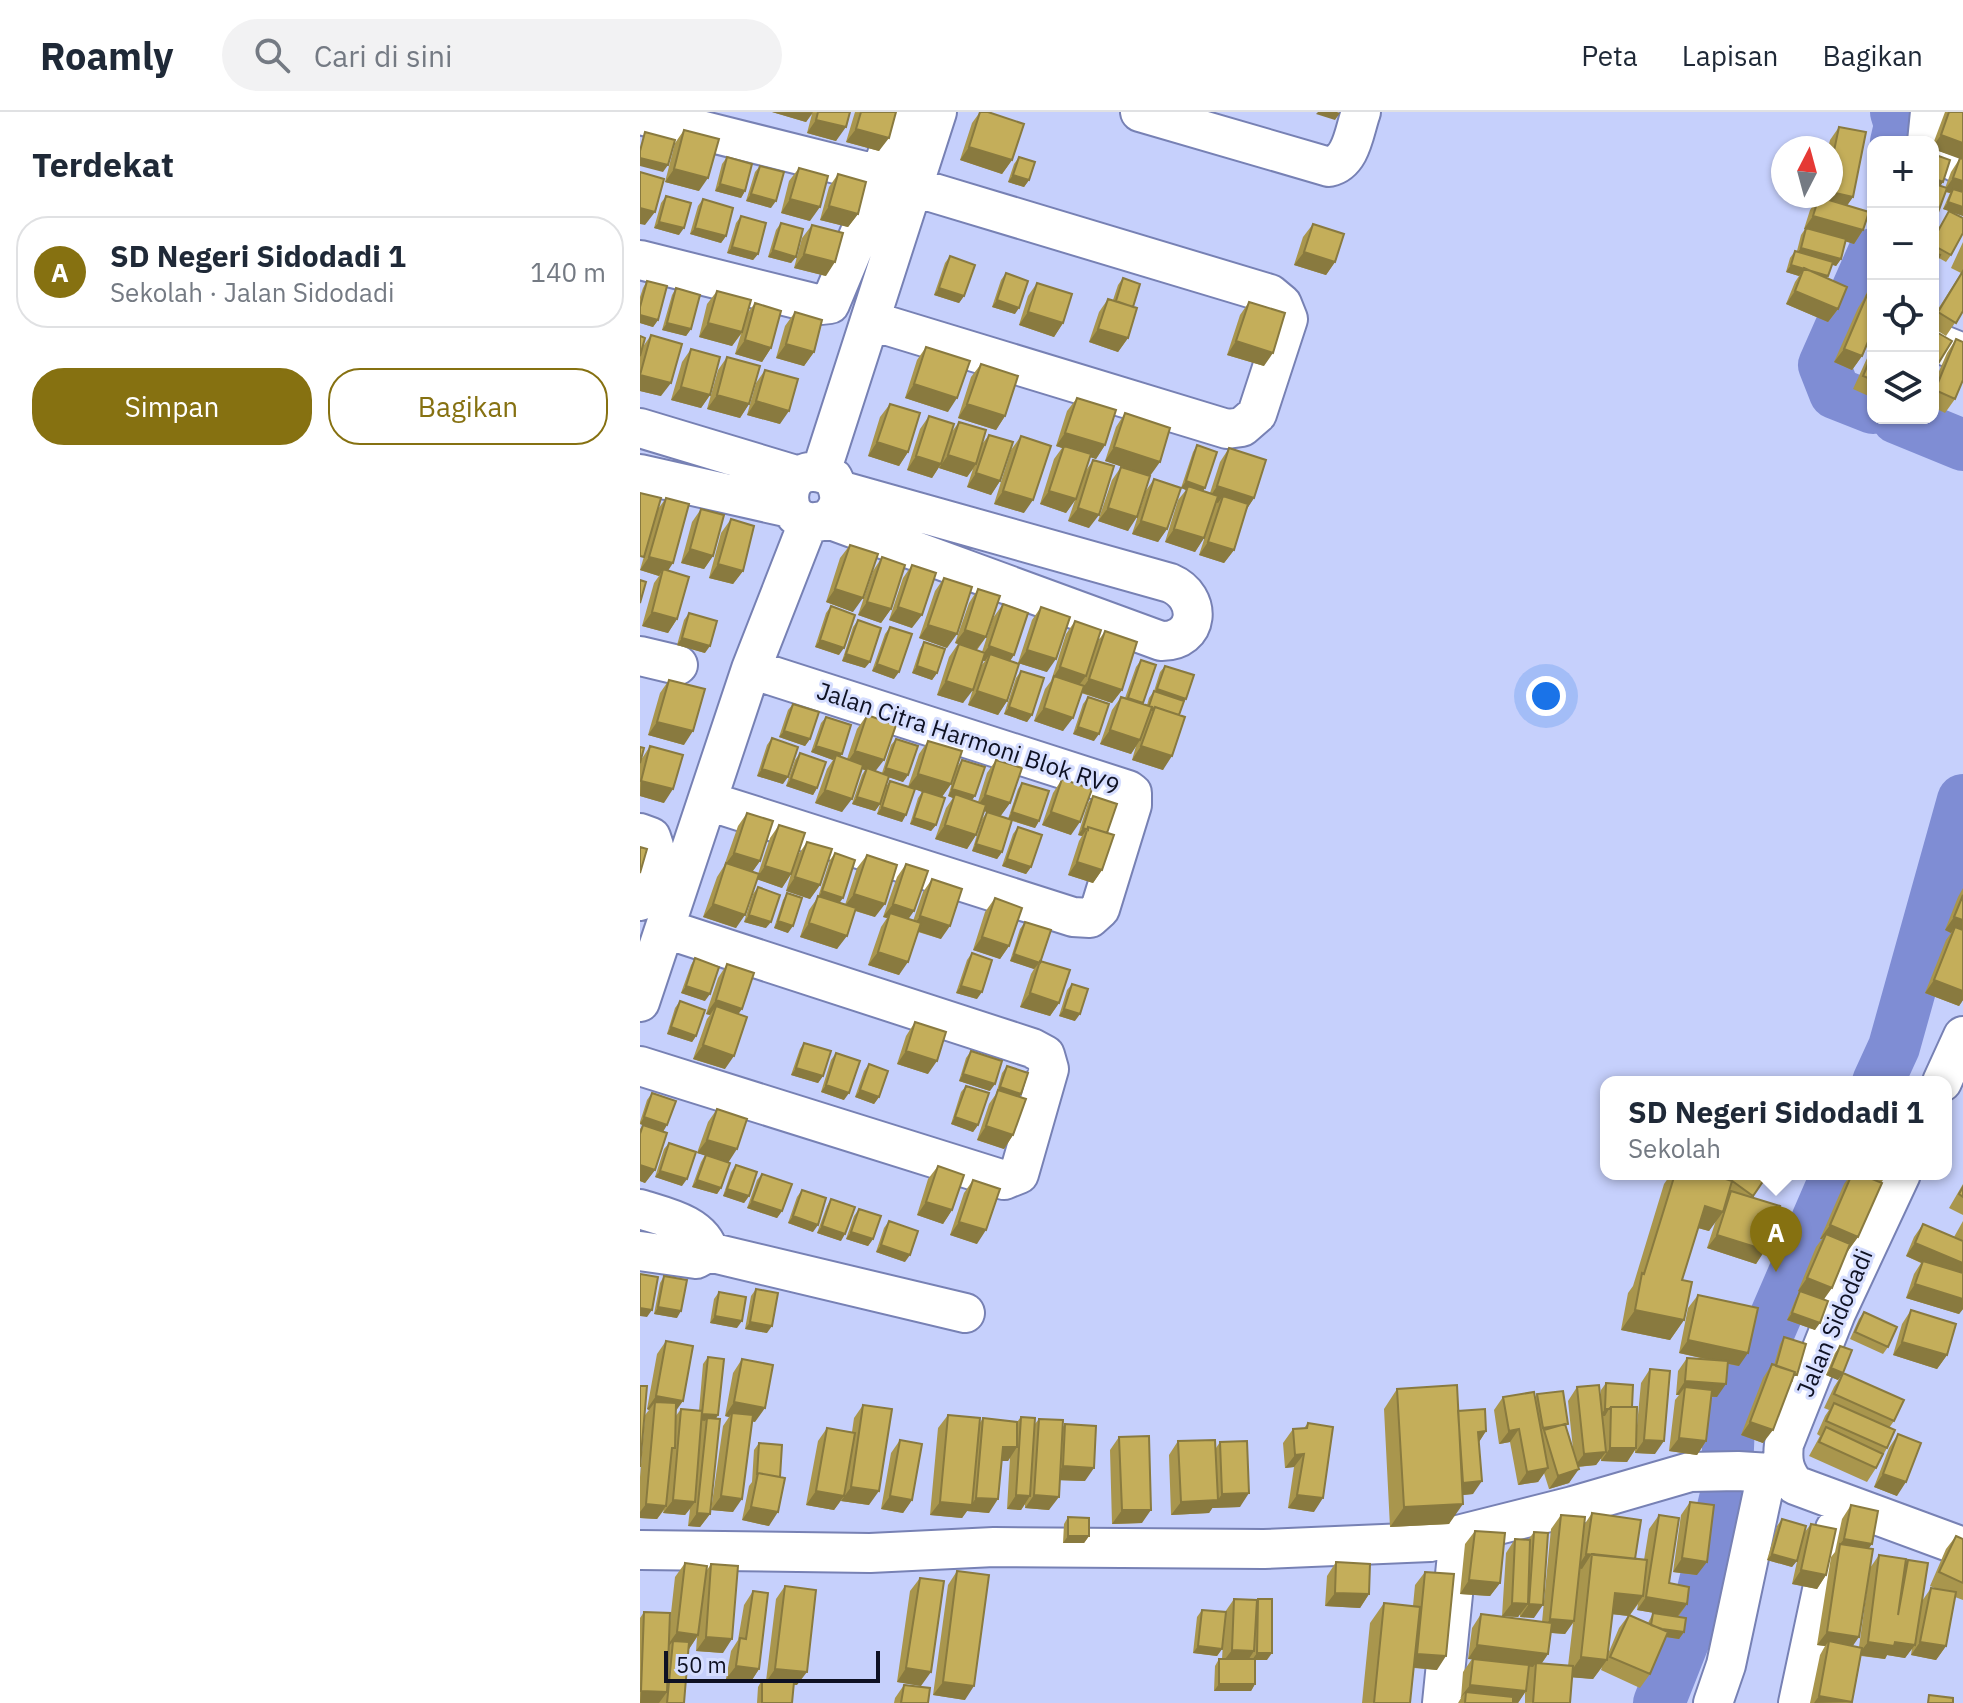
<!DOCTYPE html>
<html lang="id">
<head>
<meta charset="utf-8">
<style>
  body { margin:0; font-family:"IBM Plex Sans",sans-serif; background:#f2f2f3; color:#1f2937 }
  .controls { position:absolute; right:24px; top:24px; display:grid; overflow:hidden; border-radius:16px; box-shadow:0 2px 6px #0004 }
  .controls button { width:72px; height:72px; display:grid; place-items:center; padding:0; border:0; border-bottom:2px solid #e0e1e3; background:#fff; color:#1f2937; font:40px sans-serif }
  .compass { position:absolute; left:1131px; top:24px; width:72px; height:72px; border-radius:50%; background:#fff; box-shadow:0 2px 6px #0004; rotate:6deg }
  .scale { position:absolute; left:24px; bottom:20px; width:216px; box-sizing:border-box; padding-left:8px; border:4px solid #0e1123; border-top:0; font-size:22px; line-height:28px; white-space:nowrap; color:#0e1123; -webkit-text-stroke:6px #d6deff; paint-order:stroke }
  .you { position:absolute; left:906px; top:584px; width:28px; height:28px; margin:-20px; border:6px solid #fff; border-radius:50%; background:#1a73e8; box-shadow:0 0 0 12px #1a73e833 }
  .badge { display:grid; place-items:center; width:52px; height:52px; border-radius:50%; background:#867111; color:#fff; font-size:26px; font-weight:700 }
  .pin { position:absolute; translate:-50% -66px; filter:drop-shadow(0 2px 4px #0008) }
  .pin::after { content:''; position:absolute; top:42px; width:28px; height:24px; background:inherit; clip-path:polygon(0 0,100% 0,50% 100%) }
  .popup { position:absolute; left:960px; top:964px; width:352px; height:104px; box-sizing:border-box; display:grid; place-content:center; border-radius:16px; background:#fff; filter:drop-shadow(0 2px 6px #0005); font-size:26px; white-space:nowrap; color:#747a83 }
  .popup b { font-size:30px; color:#1f2937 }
  .popup::after { content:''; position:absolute; left:50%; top:100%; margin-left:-16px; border:16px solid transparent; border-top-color:#fff }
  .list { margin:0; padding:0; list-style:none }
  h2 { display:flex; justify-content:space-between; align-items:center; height:104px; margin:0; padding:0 32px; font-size:34px }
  h2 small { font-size:26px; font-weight:400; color:#747a83 }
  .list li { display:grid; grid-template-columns:52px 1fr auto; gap:24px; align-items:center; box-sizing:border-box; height:112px; margin:0 16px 16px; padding:0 16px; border:2px solid #e0e1e3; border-radius:32px }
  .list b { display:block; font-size:30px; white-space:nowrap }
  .list p { margin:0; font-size:26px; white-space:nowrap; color:#747a83 }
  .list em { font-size:26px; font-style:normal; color:#747a83 }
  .actions { display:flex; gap:16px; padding:24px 32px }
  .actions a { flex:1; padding:18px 0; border:2px solid #867111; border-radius:32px; text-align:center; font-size:28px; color:#867111 }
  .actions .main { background:#867111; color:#fff }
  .icon { flex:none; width:44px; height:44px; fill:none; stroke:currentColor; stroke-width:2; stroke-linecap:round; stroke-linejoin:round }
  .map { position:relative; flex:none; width:1323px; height:1591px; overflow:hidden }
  header { display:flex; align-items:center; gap:48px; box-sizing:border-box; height:112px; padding:0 40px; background:#fff; border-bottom:2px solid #e0e1e3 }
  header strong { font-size:38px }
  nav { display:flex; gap:44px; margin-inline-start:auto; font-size:28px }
  .search { width:560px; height:72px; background:#f2f2f3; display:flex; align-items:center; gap:20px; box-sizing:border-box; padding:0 28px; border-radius:44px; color:#747a83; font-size:30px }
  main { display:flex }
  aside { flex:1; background:#fff }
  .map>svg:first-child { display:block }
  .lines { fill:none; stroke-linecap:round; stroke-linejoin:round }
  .river { stroke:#7f8dd4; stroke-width:52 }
  .minor-casing { stroke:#7781b4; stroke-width:42 }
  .minor { stroke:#fff; stroke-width:38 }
  .wall { fill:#a9964d; fill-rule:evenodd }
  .shaded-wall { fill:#897a3f }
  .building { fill:#c4ae5a; stroke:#897a3f; stroke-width:2 }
  .labels { text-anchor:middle; stroke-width:6; stroke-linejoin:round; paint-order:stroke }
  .street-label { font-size:24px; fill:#0e1123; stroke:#d6deff }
</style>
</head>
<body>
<header>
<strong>Roamly</strong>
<div class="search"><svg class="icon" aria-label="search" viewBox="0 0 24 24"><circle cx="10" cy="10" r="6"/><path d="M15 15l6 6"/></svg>Cari di sini</div>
<nav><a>Peta</a><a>Lapisan</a><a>Bagikan</a></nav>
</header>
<main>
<aside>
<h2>Terdekat<small></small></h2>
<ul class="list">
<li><span class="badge">A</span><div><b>SD Negeri Sidodadi 1</b><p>Sekolah · Jalan Sidodadi</p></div><em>140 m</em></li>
</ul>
<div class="actions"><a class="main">Simpan</a><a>Bagikan</a></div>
</aside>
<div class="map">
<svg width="1323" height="1591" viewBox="0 0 1323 1591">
  <rect width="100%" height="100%" fill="#c6d0fc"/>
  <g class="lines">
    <path class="river" d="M1256 0 1260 13 1256 30
      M1233 142 1184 253 1195 281 1233 296
      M1257 306 1323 333
      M1238 970 1254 935 1323 688
      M1019 1591 1062 1482 1086 1383 1089 1312 1197 1062"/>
    <defs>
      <path id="minor" d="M500 0 689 55C712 50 714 19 721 0
        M0 3 240 63
        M1287 30 1290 0
        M1293 38 1323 54
        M0 148 181 193 190 192 228 101 261 0
        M232 209 587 317 602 315 617 302 648 207 642 192 630 182 274 75
        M1293 229 1323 241
        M0 316 159 364
        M181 360 297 0
        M0 362 150 396
        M188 407C202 394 202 383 193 366 138 336 133 428 188 407L521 529C560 530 563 485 530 471L199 378
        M0 544 38 553
        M68 689 433 805 450 806 460 797 492 693V681L488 678 111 557
        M0 721 11 725 14 734 0 789
        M0 890 111 557 168 411
        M0 954 364 1068 379 1062 409 957 405 943 392 936 26 817
        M1302 970 1323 924
        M1261 1062 1196 1201 1144 1332C1142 1349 1144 1359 1155 1373L1323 1435
        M0 1097C25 1105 62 1112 69 1140
        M0 1139 56 1147 69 1140 325 1201
        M0 1438 230 1441 354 1435 624 1437 790 1430 933 1394 1050 1360 1098 1359 1146 1362
        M802 1591 819 1423
        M1073 1591 1086 1553 1127 1361
        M1158 1591 1195 1417"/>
    </defs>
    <use href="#minor" class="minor-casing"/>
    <use href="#minor" class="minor"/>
  </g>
  <path class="wall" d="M132 0H210L196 29 167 21 172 2 166 10Z
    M215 0H256L239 39 206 30Z
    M340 0H348L372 48 362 62 320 48 332 11Z
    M1305 0H1323V104L1309 99 1311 143 1306 150 1299 146 1293 157V126L1309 99 1303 97 1310 81 1305 80 1297 103 1293 42 1303 70 1300 74 1305 76 1311 60 1320 46 1293 37V32Z
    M1199 15 1213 85 1207 93 1223 118 1214 132 1206 129 1201 147 1196 154 1192 152 1187 166 1198 197 1188 210 1146 192 1155 170 1159 164 1146 160 1150 146 1155 139H1157L1161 123 1165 117H1164L1170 98 1177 88 1178 84H1191V36H1188L1190 28Z
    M44 18 59 79 25 70 35 31Z
    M87 45 105 79 101 86 75 79 82 52Z
    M379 45 389 68 384 75 368 70 374 52Z
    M120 54 131 96 106 89 115 60Z
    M159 56 170 109 141 101 149 69Z
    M198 62 218 102 208 115 180 108 189 75Z
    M26 84 39 123 14 116 21 91Z
    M63 87 86 124 81 131 50 122 58 94Z
    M101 104 118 142 113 148 87 141 96 111Z
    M141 111 156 145 151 151 128 145 136 118Z
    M673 112 695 150 686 163 654 153 663 125Z
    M172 113 186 164 154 156 162 126Z
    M1323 130V199L1306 224 1293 216V205L1321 161 1311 156Z
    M310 144 324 184 319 191 294 183 305 151Z
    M366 161 375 202 352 195 361 168Z
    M483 166 493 195 488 226 478 240 449 230 459 200 468 187 473 188 478 173Z
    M1233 168V218L1222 244 1212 258 1194 250 1218 196 1223 188Z
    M7 169 18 208 13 215 0 211V185L3 176Z
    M397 171 423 211 414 225 379 213 388 184Z
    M36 176 51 217 46 224 22 218 32 183Z
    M77 179 106 203 115 191 131 236 122 250 95 242 101 222 92 234 59 225 67 192Z
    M609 190 624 254 587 243 600 203Z
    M155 200 174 240 164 254 136 246 145 214Z
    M11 223 21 284 0 279V224L2 236Z
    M1316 227 1315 287 1305 301 1293 295V273L1307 241Z
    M1233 233V286L1213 277Z
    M286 235 308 300 265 286 277 248Z
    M51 237 70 283 61 296 31 288 42 250Z
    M87 245 109 292 100 306 67 297 78 258Z
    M341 252 365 304 356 318 318 306 331 265Z
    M125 258 140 312 107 303 116 271Z
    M437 286 465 333 456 347 450 345 445 360 453 348 449 416 428 409 435 388 426 401 400 392 414 347 422 336 416 334 427 299Z
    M250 292 268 340 259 354 228 344 240 305Z
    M485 301 510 364 465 349 476 315Z
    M289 304 311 321 319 310 342 332 349 323 360 369 351 383 327 375 333 357 327 365 299 356V355L292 366 267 358 280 317Z
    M381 324 384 401 354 392 371 338Z
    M557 333 565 376 563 379 570 381 580 350 589 336 614 386 607 396 594 438 584 451 559 443 573 400 564 426 555 440 525 430 538 388 546 378 541 376 553 340Z
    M481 355 505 380 514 367 527 417 518 430 492 422 505 382 488 419 458 409 472 368Z
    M26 386 28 458 37 507 28 521 2 514 14 471 19 464 0 458 18 397Z
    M61 397 73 444 64 457 41 451 52 410Z
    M91 407 103 459 93 472 69 466 81 421Z
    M210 433 213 500 186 490 200 446Z
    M242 445 251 497 241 511 218 503 233 459Z
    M272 453V516L249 508 263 466Z
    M304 466 307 536 279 526 295 479Z
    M338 477 346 525 337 538 342 540 353 506 363 492 374 543 370 549 367 589 358 603 328 593 340 555 345 549H342L323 591 297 583 309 545 318 532 315 531 329 491Z
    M191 494 199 543 175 535 186 501Z
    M401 495 407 560 378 551 392 508Z
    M49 501 65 541 37 533 44 508Z
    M218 508 225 556 202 549 213 515Z
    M435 509 456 532 465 519 482 578 472 591 441 581 423 619 394 609 405 577 411 569 426 522Z
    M250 515 254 567 232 559 245 522Z
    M284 530 297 561 292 568 272 561 280 537Z
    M501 548 503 592 507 593 509 586 514 579 520 560 525 554 546 587 543 591 523 658 492 648 496 634 491 642 460 632 472 598 481 585 485 586 496 555Z
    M381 559 392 603 387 610 364 602 376 566Z
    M29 568 44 633 8 623 20 581Z
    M448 585 454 629 433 622 443 592Z
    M153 592 170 627 165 634 139 625 148 598Z
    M227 603 236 659 242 661 251 633 256 627 268 663 263 670 249 665 240 692 235 699 212 692 222 663 225 658 222 657 202 700 175 691 187 657 193 648 171 640 181 611 186 605 202 642 200 645 207 647 217 617Z
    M132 626 143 672 117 664 127 633Z
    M288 629 311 672 302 685 296 713 291 719 270 712 278 686 282 680 275 677 262 710 237 702 245 676 250 669 268 675 279 642Z
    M10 634 24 691 0 684V651L1 648Z
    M160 641 177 676 173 683 146 674 155 648Z
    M322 648 332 688 338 690 347 661 356 648 370 691 360 704 368 707 378 677 382 671 399 709 395 716 372 709 362 740 357 747 332 739 342 707 347 700 344 699 336 723 327 737 295 727 306 696 313 686 308 684 317 655Z
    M422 667 431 723 402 713 413 681Z
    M453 684 467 721 462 758 453 771 428 763 439 729 442 724 438 723 448 691Z
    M107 701 120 749 112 760 118 762 130 726 139 713 158 743 167 730 180 773 170 787 146 779 151 762 142 776 117 767 96 816 63 805 77 765 84 754 98 714Z
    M378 715 391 755 386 762 362 754 373 722Z
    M195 741 199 791 205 793 217 756 227 743 235 805 215 799 197 837 160 825 169 798 178 785 190 748Z
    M266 752 268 807 273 809 283 780 292 767 301 827 278 820 259 863 228 853 241 815 247 806 243 805 257 765Z
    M118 775 126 816 104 810 113 782Z
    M1323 776V888L1319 894 1285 881 1306 828 1311 821 1305 818 1318 785Z
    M147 781 148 821 134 816 143 788Z
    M355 786 369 834 360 847 333 838 345 800Z
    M385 810 419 891 410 904 380 895 391 862 394 857 370 849 380 817Z
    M332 841 337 887 316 881 327 848Z
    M55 846 65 889 41 881 51 853Z
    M87 852 85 957 53 947 67 907 70 903 66 902 78 866Z
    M432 872 435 909 419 904 427 878Z
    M40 889 56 924 52 930 27 922 35 896Z
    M275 910 288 962 257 952 266 924Z
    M164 931 183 964 178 971 151 963 160 937Z
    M331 939 350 979 319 969 326 946Z
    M196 941 204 988 181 980 191 948Z
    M229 952 239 985 234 992 215 985 224 959Z
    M367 954 379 985 373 1023 364 1037 337 1028 349 992 356 982 362 961Z
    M326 974 338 1013 333 1020 311 1012 321 980Z
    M12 981 23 1020 15 1058 5 1071 0 1069V1017L3 1013 0 1012V1010L7 988Z
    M77 997 88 1050 81 1076 77 1082 52 1075 61 1050 65 1043 57 1041 68 1010Z
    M29 1031 42 1074 15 1065 24 1037Z
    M96 1053 109 1084 104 1091 83 1084 91 1060Z
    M298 1054 312 1098 303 1112 277 1103 288 1067Z
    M122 1062 142 1099 137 1106 107 1096 117 1068Z
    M1031 1062H1070L1082 1066 1085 1062H1128L1112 1086 1125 1138 1116 1152 1067 1136 1076 1108 1069 1119 1058 1116 1042 1168 1044 1208 1030 1228 981 1218 988 1181 993 1174 1024 1072Z
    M1211 1062H1247L1241 1071 1218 1125 1208 1138 1184 1187 1175 1218 1147 1208 1156 1186 1160 1180 1158 1179 1176 1135 1182 1127H1180L1204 1072Z
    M333 1068 337 1132 310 1123 324 1081Z
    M1323 1072V1103L1309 1096Z
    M162 1078 173 1120 148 1111 157 1085Z
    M191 1087 201 1129 177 1121 187 1094Z
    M219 1097 233 1127 228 1134 206 1127 214 1104Z
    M249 1109 265 1150 236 1140 244 1116Z
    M1323 1109V1197L1319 1202 1266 1186 1274 1162 1281 1151 1266 1144 1274 1125 1283 1112 1314 1125Z
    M24 1164 37 1206 14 1202 20 1171Z
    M116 1177 127 1221 105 1217 111 1184Z
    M79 1180 97 1216 70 1211 74 1187Z
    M1058 1183 1099 1254 1088 1252 1077 1285H1071L1066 1329 1057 1343 1029 1339 1035 1288 1039 1283H1036L1038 1259 1047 1246 1069 1248 1039 1241 1048 1196Z
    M1271 1198 1307 1243 1297 1257 1253 1243 1262 1212Z
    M1224 1200 1248 1235 1243 1242 1210 1227 1219 1207Z
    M1144 1225 1153 1270 1151 1269 1123 1331 1101 1323 1123 1266 1132 1252 1134 1253 1140 1232Z
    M26 1229 35 1305 41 1297 59 1299 63 1252 68 1245 78 1303 76 1307 70 1402 60 1415 48 1414 50 1397 45 1403 23 1401 24 1398 17 1407 0 1406V1365L5 1303 9 1298 7 1297 17 1242Z
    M1200 1234 1203 1261 1198 1268 1186 1263 1195 1241Z
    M102 1247 115 1310 112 1309 93 1400 71 1398 83 1314 89 1305 85 1304 93 1261Z
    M1010 1257 1015 1342 995 1341V1338L987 1350 961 1349V1346L956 1353 938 1355 929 1371 909 1377 904 1361 898 1370 878 1373 870 1330 859 1332 854 1298 863 1285 895 1286 897 1282 926 1316 933 1337 928 1289 937 1275 961 1289V1278L966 1271 992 1295 996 1324 1001 1271Z
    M1203 1261 1254 1309 1249 1316 1247 1336 1236 1356 1227 1370 1169 1344 1180 1324 1177 1322 1185 1304 1189 1298 1184 1296 1194 1275Z
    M757 1277 818 1299 846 1319 839 1330 833 1382 822 1383 809 1412 750 1415 744 1297Z
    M223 1293 229 1393 201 1389 202 1387 194 1398 166 1393 178 1329 187 1316 212 1320 214 1306Z
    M308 1303 339 1312 343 1306 377 1310 381 1305 394 1313 399 1307 422 1316 425 1312 445 1369 419 1368 409 1398 385 1396V1392L381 1398 367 1397 370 1345 368 1349H361L349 1401 327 1399 322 1406 290 1403 298 1316Z
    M668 1311 674 1400 648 1396 654 1355 645 1356 643 1331 653 1317 664 1316Z
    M1258 1322 1257 1384 1234 1375 1249 1336Z
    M479 1325 502 1411 472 1412 470 1338Z
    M260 1328 272 1388 263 1401 241 1397 251 1341Z
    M538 1329 576 1336 580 1330 600 1395 572 1396 569 1401 531 1403 529 1343Z
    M119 1331 140 1365 129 1414 102 1408 109 1374 112 1370 114 1338Z
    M1050 1390 1057 1463 1033 1460 1041 1403Z
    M1211 1393 1229 1436 1230 1456 1239 1443 1265 1453 1268 1448 1282 1489 1291 1476 1297 1477 1290 1474 1306 1437 1316 1424 1323 1427V1488L1315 1485 1306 1534 1296 1548 1271 1543 1272 1536 1265 1546 1247 1543 1245 1547 1221 1544 1212 1591H1170L1180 1543 1185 1534 1177 1533 1191 1445 1195 1440 1202 1407ZM1228 1470 1219 1535 1213 1534Z
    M952 1401 995 1447 1004 1448 1009 1417 1019 1403 1029 1471 1047 1492 1038 1505 1044 1520 1039 1527 1026 1525 1010 1562 1000 1576 961 1558 962 1555 953 1567 932 1565 930 1591H885V1580L878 1591H818L821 1586 823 1560 832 1547H828L832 1516 841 1502 902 1510 911 1417 921 1403 944 1413ZM998 1492 997 1498 1027 1503 1013 1501 1008 1511 990 1503ZM972 1502 988 1504 979 1516 968 1542ZM933 1511 928 1554 902 1551 908 1542 911 1521 925 1522Z
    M428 1405 449 1424 444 1431H423L424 1412Z
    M1142 1407 1164 1421 1171 1412 1186 1463 1177 1477 1152 1472 1158 1445 1152 1455 1127 1448 1137 1414Z
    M835 1419 860 1471 850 1484 820 1482 825 1432Z
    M894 1420V1506L880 1505V1502L878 1505 862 1504 866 1441 875 1427 888 1428Z
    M696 1450 729 1482 720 1496 685 1494 687 1464Z
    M45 1451 67 1458 71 1452 83 1541 56 1539 57 1525 49 1537 44 1591H0V1506L4 1500 29 1519 35 1465Z
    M317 1459 325 1588 293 1583 308 1473Z
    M785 1460 797 1558 774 1556 770 1591H722L730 1511 744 1491 773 1494 775 1473Z
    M280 1466 281 1574 257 1570 270 1479Z
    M145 1474 157 1573H153L152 1591H117L118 1575 122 1568 126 1569 136 1487Z
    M113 1479 119 1557 110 1571 86 1567 91 1539 98 1528 104 1493Z
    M594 1487 617 1488 627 1548H615V1572L611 1579H574L575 1554 579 1547H582L584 1515 582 1537 577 1544 553 1541 557 1505 562 1498 585 1500Z
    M264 1573 288 1591H254L255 1586Z"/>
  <path class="shaded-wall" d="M132 0H173L166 10Z
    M678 0H697L700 1 695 8 676 2Z
    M176 8 206 15 196 29 167 21Z
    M216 17 249 26 239 39 206 30Z
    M1301 23 1323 31V48L1293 37V34Z
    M329 35 372 48 362 62 320 48Z
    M0 46 28 53 23 60 0 54Z
    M34 57 68 66 59 79 25 70Z
    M373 63 389 68 384 75 368 70Z
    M1293 66 1303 70 1298 77 1293 74Z
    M1313 66 1323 69V86L1313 77 1310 81 1304 79Z
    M80 72 105 79 101 86 75 79Z
    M1191 80 1213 85 1204 98 1176 92 1182 84H1191Z
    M111 82 136 89 131 96 106 89Z
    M150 87 180 95 170 109 141 101Z
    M1308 90 1323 95V104L1303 97Z
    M189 94 218 102 208 115 180 108Z
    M0 96 15 100 5 113 0 112Z
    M1173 104 1223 118 1214 132 1164 117Z
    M19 110 44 116 39 123 14 116Z
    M55 116 86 124 81 131 50 122Z
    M92 135 118 142 113 148 87 141Z
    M1161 136 1201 147 1196 154 1156 142Z
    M133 138 156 145 151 151 128 145Z
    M664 140 695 150 686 163 654 153Z
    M164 142 195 150 186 164 154 156Z
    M1151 153 1164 157 1159 164 1146 160Z
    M299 176 324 184 319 191 294 183Z
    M1155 179 1198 197 1188 210 1146 192Z
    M357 188 379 196 375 202 352 195Z
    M388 200 423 211 414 225 379 213Z
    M0 203 18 208 13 215 0 211Z
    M27 211 51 217 46 224 22 218Z
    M68 211 102 220 92 234 59 225Z
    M458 217 488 226 478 240 449 230Z
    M105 228 131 236 122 250 95 242Z
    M596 229 633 241 624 254 587 243Z
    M146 232 174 240 164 254 136 246Z
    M1204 237 1222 244 1212 258 1194 250Z
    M0 263 31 271 21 284 0 279Z
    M274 272 317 286 308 300 265 286Z
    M41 275 70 283 61 296 31 288Z
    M77 283 109 292 100 306 67 297Z
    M116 289 149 299 140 312 107 303Z
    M327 292 365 304 356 318 318 306Z
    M425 321 465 333 456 347 416 334Z
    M237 330 268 340 259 354 228 344Z
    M474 335 520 350 510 364 465 349Z
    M308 343 336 352 327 365 299 356Z
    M276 344 301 352 292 366 267 358Z
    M336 361 360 369 351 383 327 375Z
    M546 369 565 376 561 382 548 374 546 378 541 376Z
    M577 374 614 386 605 400 583 384 578 391 568 388Z
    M363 379 393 388 384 401 354 392Z
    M409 379 436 387 426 401 400 392Z
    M438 396 459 403 449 416 428 409Z
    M468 396 497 405 488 419 458 409Z
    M501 409 527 417 518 430 492 422Z
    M534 417 564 426 555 440 525 430Z
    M568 430 594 438 584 451 559 443Z
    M50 437 73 444 64 457 41 451Z
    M9 445 33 451 24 465 23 457 19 464 0 458Z
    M78 452 103 459 93 472 69 466Z
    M195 477 223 486 213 500 186 490Z
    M227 490 251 497 241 511 218 503Z
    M258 495 282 503 272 516 249 508Z
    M12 500 37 507 28 521 2 514Z
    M288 513 317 522 307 536 279 526Z
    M325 518 346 525 336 538 315 531Z
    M42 526 70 534 65 541 37 533Z
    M180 528 204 536 199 543 175 535Z
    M349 534 374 543 365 556 350 542 345 549 339 548Z
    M387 538 416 547 407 560 378 551Z
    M206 542 230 550 225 556 202 549Z
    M237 552 259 560 254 567 232 559Z
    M277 554 297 561 292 568 272 561Z
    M420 555 446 564 436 577 414 564 411 569Z
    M449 567 482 578 472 591 440 580Z
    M306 569 333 578 323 591 297 583Z
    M517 577 546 587 541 593 512 584Z
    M337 579 367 589 358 603 328 593Z
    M369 595 392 603 387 610 364 602Z
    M404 596 433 606 423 619 394 609Z
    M17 610 53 619 44 633 8 623Z
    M438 615 459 622 454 629 433 622Z
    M470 618 500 628 491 642 460 632Z
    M144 619 170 627 165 634 139 625Z
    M176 634 202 642 197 649 196 643 193 648 171 640Z
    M501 634 532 644 523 658 492 648Z
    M215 639 244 648 234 661 206 652Z
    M246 656 268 663 263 670 242 663Z
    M122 657 148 665 143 672 117 664Z
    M278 662 311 672 301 686 268 675Z
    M151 667 177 676 173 683 146 674Z
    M1 669 33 677 24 691 0 684Z
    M312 677 335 684 330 691 315 682 313 686 308 684Z
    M185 678 212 687 202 700 175 691Z
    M345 683 370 691 360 705 336 696Z
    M217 685 240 692 235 699 212 692Z
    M242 695 266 703 262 710 237 702Z
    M372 700 399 709 395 716 368 707Z
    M411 700 440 710 431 723 402 713Z
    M274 706 296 713 291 719 270 712Z
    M305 713 336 723 327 737 295 727Z
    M443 716 447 717 442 724 438 723Z
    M336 732 362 740 357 747 332 739Z
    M94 741 120 749 110 763 86 751 84 754Z
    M367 747 391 755 386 762 362 754Z
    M437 750 462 758 453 771 428 763Z
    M125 754 151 762 142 776 116 767Z
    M155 765 180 773 170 787 146 779Z
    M182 779 203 786 198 793 178 786Z
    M214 782 245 792 235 805 204 795Z
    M73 792 105 803 96 816 63 805Z
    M253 792 274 799 265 812 250 801 247 806 243 805Z
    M109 803 131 810 126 816 104 810Z
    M280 804 310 814 301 827 271 817Z
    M1314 805 1323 808V826L1315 815 1311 821 1305 818Z
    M138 809 153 814 148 821 134 816Z
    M169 811 207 824 197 837 160 825Z
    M342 825 369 834 360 847 333 838Z
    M238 840 268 850 259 863 228 853Z
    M374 842 399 851 394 857 370 849Z
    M1294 868 1323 879V888L1319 894 1285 881Z
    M46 874 70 882 65 889 41 881Z
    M321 874 342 880 337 887 316 881Z
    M390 881 419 891 410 904 380 895Z
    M76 888 102 897 92 911 76 894 70 903 66 902Z
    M424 897 440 902 435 909 419 904Z
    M31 915 56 924 52 930 27 922Z
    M63 933 94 944 85 957 53 947Z
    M266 939 297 949 288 962 257 952Z
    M156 956 183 964 178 971 151 963Z
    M323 962 355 972 350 979 319 969Z
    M186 973 209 981 204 988 181 980Z
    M360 975 381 982 377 989 358 978 355 982Z
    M220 978 239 985 234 992 215 985Z
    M4 1005 27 1013 23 1020 0 1012Z
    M315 1005 338 1013 333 1020 311 1012Z
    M346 1014 373 1023 364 1037 337 1028Z
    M67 1028 97 1037 88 1051 57 1041Z
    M0 1053 15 1058 5 1071 0 1069Z
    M20 1059 47 1067 42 1074 15 1065Z
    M57 1068 81 1076 77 1082 52 1075Z
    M87 1077 109 1084 104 1091 83 1084Z
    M112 1089 142 1099 137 1106 107 1096Z
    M286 1090 312 1098 303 1112 277 1103Z
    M1065 1094 1083 1100 1069 1119 1051 1114Z
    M153 1104 178 1113 173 1120 148 1111Z
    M319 1110 346 1118 337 1132 310 1123Z
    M1190 1113 1218 1125 1208 1139 1183 1128 1186 1122 1182 1127H1180Z
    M182 1114 205 1122 201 1129 177 1121Z
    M211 1120 233 1127 228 1134 206 1127Z
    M1077 1123 1125 1138 1116 1152 1067 1136Z
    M1275 1131 1323 1151V1162L1319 1167 1266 1144Z
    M241 1133 270 1143 265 1150 236 1140Z
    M1167 1166 1192 1176 1182 1190 1158 1179Z
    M1275 1172 1323 1187V1197L1319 1202 1266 1186Z
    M18 1195 41 1199 37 1206 14 1202Z
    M0 1196 12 1198 7 1205 0 1204Z
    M995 1198 1044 1208 1030 1228 981 1218Z
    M1152 1201 1180 1211 1175 1218 1147 1208Z
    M75 1204 102 1209 97 1216 70 1211Z
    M110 1210 132 1214 127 1221 105 1217Z
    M1048 1228 1108 1241 1099 1254 1039 1241Z
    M1262 1230 1307 1243 1297 1257 1253 1243Z
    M1191 1256 1203 1261 1198 1268 1186 1263Z
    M1045 1269 1086 1272 1077 1285 1044 1283 1045 1275 1039 1283H1036Z
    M16 1284 43 1289 33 1303 15 1290 9 1298 7 1297Z
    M94 1290 125 1296 115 1310 91 1305 92 1301 89 1305 85 1304Z
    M965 1297H969L965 1304H960Z
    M62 1302 78 1303 73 1310 67 1306 65 1309 58 1308Z
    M1110 1310 1133 1318 1123 1331 1101 1323Z
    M879 1317 870 1330 859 1332 869 1319Z
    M846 1319 837 1333 838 1320Z
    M1039 1326 1066 1329 1057 1343 1029 1339Z
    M1004 1328 1024 1329 1015 1342 995 1341Z
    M363 1335H377L368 1349H353Z
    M970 1336H996L987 1350 961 1349Z
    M966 1340 956 1353 934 1355 944 1342Z
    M664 1342 654 1355 645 1356 655 1343Z
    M423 1354 454 1356 445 1369 413 1368Z
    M908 1356 898 1370 878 1373 887 1360Z
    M939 1357 929 1371 909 1377 918 1364Z
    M1243 1362 1266 1370 1257 1384 1234 1375Z
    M842 1369 833 1382 814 1384 823 1371Z
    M211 1375 239 1379 229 1393 201 1389Z
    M176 1379 204 1384 194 1398 166 1393Z
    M609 1381 600 1395 572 1396 582 1382Z
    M376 1383 390 1384 381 1398 367 1397Z
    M394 1383 419 1385 409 1398 385 1396Z
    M657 1383 683 1386 674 1400 648 1396Z
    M81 1384 102 1387 93 1400 71 1398Z
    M250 1384 272 1388 263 1401 241 1397Z
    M336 1386 358 1387 349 1401 327 1399 322 1406 290 1403 300 1390 331 1393Z
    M33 1388 55 1390 45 1403 23 1401Z
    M578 1388 569 1401 531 1403 541 1390Z
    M6 1392 26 1394 17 1407 0 1406V1400Z
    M823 1392 809 1412 750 1415 764 1395Z
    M111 1395 138 1400 129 1414 102 1408Z
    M482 1398H511L502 1411 472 1412Z
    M57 1401 70 1402 60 1415 48 1414Z
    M428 1424H449L444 1431H423Z
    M1204 1427 1232 1432 1222 1446 1200 1432Z
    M946 1442 951 1443 942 1457 937 1456Z
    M1132 1442 1157 1449 1152 1455 1127 1448Z
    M1042 1446 1067 1450 1057 1463 1033 1460Z
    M1161 1458 1186 1463 1177 1477 1152 1472Z
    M829 1468 860 1471 850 1484 820 1482Z
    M695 1481 729 1482 720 1496 685 1494Z
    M975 1481 1003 1484 989 1504 961 1501Z
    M1006 1485 1047 1492 1037 1505 997 1498Z
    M872 1491 888 1492 878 1505 862 1504Z
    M889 1492 903 1493 894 1506 880 1505Z
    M910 1507 934 1509 925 1522 901 1520Z
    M1011 1516 1044 1520 1039 1527 1006 1522Z
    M37 1520 58 1523 49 1537 33 1529 29 1534H27Z
    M1187 1520 1219 1525 1210 1538 1189 1529 1185 1534 1177 1533Z
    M66 1525 92 1527 83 1541 56 1539Z
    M1228 1530H1255L1275 1533 1265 1546 1247 1543 1245 1547 1218 1543Z
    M1280 1530 1306 1534 1296 1548 1271 1543Z
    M837 1533 908 1542 899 1555 896 1551 893 1555 828 1547Z
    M558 1534 582 1537 577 1544 553 1541Z
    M592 1538 614 1539 605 1553 582 1551Z
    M617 1541H632L627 1548H612Z
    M777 1542 806 1544 797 1558 768 1555Z
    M941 1545 967 1548 953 1567 927 1565Z
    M96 1554 119 1557 110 1571 86 1567Z
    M266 1556 291 1560 281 1574 257 1570Z
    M135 1557 167 1560 157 1573 126 1570Z
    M303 1570 334 1574 325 1588 293 1583Z
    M579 1572H615L611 1579H574Z
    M830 1573 886 1579 878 1591H865L826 1580 820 1586Z
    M1 1579 27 1580 19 1591H0Z
    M1179 1584 1212 1590 1174 1591Z"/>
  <path class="building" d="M178 0H210L206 15 176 8Z
    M221 0H256L249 26 216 17Z
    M340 0H348L384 12 372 48 329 35Z
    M1309 0H1323V31L1301 23Z
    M1199 15 1226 20 1213 85 1191 80V53Z
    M44 18 79 27 68 66 34 57Z
    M5 20 35 28 28 53 0 46V39Z
    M1293 42 1310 48 1303 70 1293 66Z
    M87 45 112 52 105 79 80 72Z
    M379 45 395 50 389 68 373 63Z
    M1320 46 1323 47V69L1313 66Z
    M120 54 144 60 136 89 111 82Z
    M159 56 188 64 180 95 150 87Z
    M0 60 24 67 15 100 0 96Z
    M198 62 226 70 218 102 189 94Z
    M1295 72 1307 76 1297 103 1293 102V77Z
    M1313 77 1323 80V95L1308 90Z
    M26 84 51 91 44 116 19 110Z
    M1179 85 1229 100 1223 118 1173 104Z
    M63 87 93 96 86 124 55 116Z
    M1309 99 1323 106V121L1311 143 1293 133V128Z
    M101 104 126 111 118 142 92 135Z
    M141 111 163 117 156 145 133 138Z
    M673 112 704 122 695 150 664 140Z
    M172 113 203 121 195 150 164 142Z
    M1166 116 1206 127 1201 147 1161 136Z
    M1155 139 1193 150 1188 164 1151 153Z
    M1293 141 1300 143 1293 157Z
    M310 144 335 153 324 184 299 176Z
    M1164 156 1207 175 1198 197 1155 179Z
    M1323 159V199L1316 211 1298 200Z
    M366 161 388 169 379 196 357 188Z
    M483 166 500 172 493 195 476 189Z
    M7 169 27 174 18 208 0 203V195Z
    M397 171 432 182 423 211 388 200Z
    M36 176 60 183 51 217 27 211Z
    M77 179 111 188 102 220 68 211Z
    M1227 183 1233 185V218L1222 244 1204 237Z
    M468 187 497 196 488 226 458 217Z
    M609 190 645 201 633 241 596 229Z
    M115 191 141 199 131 236 105 228Z
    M155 200 182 208 174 240 146 232Z
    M1293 218 1312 229 1293 260Z
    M11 223 42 232 31 271 0 263Z
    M0 224 5 226 0 244Z
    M1316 227 1323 230V268L1315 287 1295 278Z
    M286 235 330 249 317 286 274 272Z
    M51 237 80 245 70 283 41 275Z
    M1233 240V268L1223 264Z
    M87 245 120 254 109 292 77 283Z
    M341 252 378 264 365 304 327 292Z
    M125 258 158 267 149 299 116 289Z
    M437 286 476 298 465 333 425 321Z
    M250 292 280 301 268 340 237 330Z
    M485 301 530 316 520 350 474 335Z
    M289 304 314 312 301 352 276 344Z
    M319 310 346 318 336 352 308 343Z
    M349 323 373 330 360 369 336 361Z
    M381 324 411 334 393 388 363 379Z
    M557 333 577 340 565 376 546 369Z
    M424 334 451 342 436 387 409 379Z
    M589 336 626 348 614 386 577 374Z
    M453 348 474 354 459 403 438 396Z
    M481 355 510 364 497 405 468 396Z
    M514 367 541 376 527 417 501 409Z
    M548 374 578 384 564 426 534 417Z
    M0 381 21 386 4 445 0 444Z
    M583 384 608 392 594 438 568 430Z
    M26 386 49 392 33 451 9 445Z
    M61 397 84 403 73 444 50 437Z
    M91 407 114 414 103 459 78 452Z
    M210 433 238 442 223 486 195 477Z
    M242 445 265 453 251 497 227 490Z
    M272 453 296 461 282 503 258 495Z
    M23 457 49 465 37 507 12 500Z
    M304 466 332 475 317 522 288 513Z
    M0 468 6 470 0 491Z
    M338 477 360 484 346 525 325 518Z
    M363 492 388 501 374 543 349 534Z
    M191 494 215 503 204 536 180 528Z
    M401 495 430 505 416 547 387 538Z
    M49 501 77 509 70 534 42 526Z
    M218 508 241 516 230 550 206 542Z
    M435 509 461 518 446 564 420 555Z
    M250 515 272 522 259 560 237 552Z
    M465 519 497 530 482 578 449 567Z
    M284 530 305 537 297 561 277 554Z
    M319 532 345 541 333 578 306 569Z
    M350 542 379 552 367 589 337 579Z
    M501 548 516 553 503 591 488 586Z
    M525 554 554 563 546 587 517 577Z
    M381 559 404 566 392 603 369 595Z
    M414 564 444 574 433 606 404 596Z
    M29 568 65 577 53 619 17 610Z
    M514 579 544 589 539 603 515 595 512 598H511L512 595 509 594Z
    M448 585 469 592 459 622 438 615Z
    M481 585 512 595 500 628 470 618Z
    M153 592 179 600 170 627 144 619Z
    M515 595 545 605 532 644 501 634Z
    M227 603 256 613 244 648 215 639Z
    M186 605 211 613 202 642 176 634Z
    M132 626 158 635 148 665 122 657Z
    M256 627 278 634 268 663 246 656Z
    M288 629 322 639 311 672 278 662Z
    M10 634 43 643 33 677 1 669Z
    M0 635 4 636 0 651Z
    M160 641 186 650 177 676 151 667Z
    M196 643 223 653 212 687 185 678Z
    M322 648 345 655 335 684 312 677Z
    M356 648 382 656 370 691 345 683Z
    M227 656 249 664 240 692 217 685Z
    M422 667 452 677 440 710 411 700Z
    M250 669 275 677 266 703 242 695Z
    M382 671 409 679 399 709 372 700Z
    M283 679 305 686 296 713 274 706Z
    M315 682 346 693 336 723 305 713Z
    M453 684 477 692 467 721 448 715V718L443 716Z
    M347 700 372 708 362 740 336 732Z
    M107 701 133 709 120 749 94 741Z
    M139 713 165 721 151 762 125 754Z
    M378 715 402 723 391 755 367 747Z
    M448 715 474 723 462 758 437 750Z
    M167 730 192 737 180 773 155 765Z
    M0 735 7 737 0 761Z
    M195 741 215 748 203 786 182 779Z
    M227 743 257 753 245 792 214 782Z
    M86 751 119 762 105 803 73 792Z
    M266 752 288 759 274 799 253 792Z
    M292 767 322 777 310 814 280 804Z
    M118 775 140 783 131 810 109 803Z
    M147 781 162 786 153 814 138 809Z
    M1323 783V808L1314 805Z
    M178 784 216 796 207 824 169 811Z
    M355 786 382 796 369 834 342 825Z
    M250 801 281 811 268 850 238 840Z
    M385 810 411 818 400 851 374 842Z
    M1315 815 1323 818V879L1294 868Z
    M332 841 352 848 342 880 321 874Z
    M55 846 79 855 70 882 46 874Z
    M400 849 430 858 419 891 390 881Z
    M87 852 114 861 102 897 76 888Z
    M432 872 448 877 440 902 424 897Z
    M40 889 65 898 56 924 31 915Z
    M76 894 107 905 94 944 63 933Z
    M275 910 306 920 297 949 266 939Z
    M164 931 191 939 183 964 156 956Z
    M331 939 362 949 355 972 323 962Z
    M196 941 220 949 209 981 186 973Z
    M229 952 248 959 239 985 220 978Z
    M367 954 388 961 381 982 360 975Z
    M326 974 349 981 338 1013 315 1005Z
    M358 978 386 987 373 1023 346 1014Z
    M12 981 36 989 27 1013 4 1005Z
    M77 997 107 1007 97 1037 67 1028Z
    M3 1013 27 1021 15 1058 0 1053V1022Z
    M29 1031 56 1040 47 1067 20 1059Z
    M66 1043 90 1051 81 1076 57 1068Z
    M96 1053 117 1060 109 1084 87 1077Z
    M298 1054 324 1063 312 1098 286 1090Z
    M122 1062 152 1072 142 1099 112 1089Z
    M1035 1062H1070L1092 1069 1083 1100 1065 1094 1042 1168 1052 1170 1044 1208 995 1198 1002 1161 1004 1162Z
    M1085 1062H1128L1113 1084 1084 1063Z
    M1212 1062H1220L1242 1071 1218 1125 1190 1113Z
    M333 1068 360 1077 346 1118 319 1110Z
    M1323 1075V1085L1319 1082Z
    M162 1078 186 1086 178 1113 153 1104Z
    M1091 1079 1140 1094 1125 1138 1077 1123Z
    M191 1087 215 1095 205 1122 182 1114Z
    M219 1097 241 1104 233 1127 211 1120Z
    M249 1109 278 1119 270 1143 241 1133Z
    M1283 1112 1323 1129V1151L1275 1131Z
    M1186 1122 1210 1132 1192 1176 1167 1166Z
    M1283 1149 1323 1161V1187L1275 1172Z
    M0 1162 18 1165 12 1198 0 1196Z
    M24 1164 47 1168 41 1199 18 1195Z
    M116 1177 138 1181 132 1214 110 1210Z
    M1160 1179 1188 1189 1180 1211 1152 1201Z
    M79 1180 106 1185 102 1209 75 1204Z
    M1058 1183 1118 1196 1108 1241 1048 1228Z
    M1271 1198 1316 1212 1307 1243 1262 1230Z
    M1224 1200 1257 1215 1248 1235 1215 1220Z
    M1144 1225 1166 1232 1157 1263 1154 1262 1155 1260 1136 1254Z
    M26 1229 53 1234 43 1289 16 1284Z
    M1200 1234 1212 1238 1203 1261 1191 1256Z
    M68 1245 84 1247 78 1303 62 1302Z
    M1047 1246 1088 1249 1086 1272 1045 1269Z
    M102 1247 133 1253 125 1296 94 1290Z
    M1132 1252 1155 1260 1133 1318 1110 1310Z
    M1010 1257 1030 1259 1024 1329 1004 1328Z
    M1203 1261 1264 1288 1254 1309 1194 1282Z
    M966 1271 993 1273 992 1295H971L969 1297H965Z
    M817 1273 823 1392 764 1395 757 1277Z
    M959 1273 966 1340 944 1342 937 1275Z
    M0 1274H7L0 1355Z
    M1045 1275 1072 1278 1066 1329 1039 1326Z
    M923 1279 928 1312 903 1316 897 1282Z
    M894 1280 908 1356 887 1360 879 1317 869 1319 863 1285Z
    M15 1290 36 1291 35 1336H32L26 1394 6 1392Z
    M1194 1291 1255 1318 1247 1336 1186 1309Z
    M223 1293 252 1297 239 1379 211 1375Z
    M971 1295H997L996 1336H970Z
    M41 1297 62 1299 55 1390 33 1388Z
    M845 1297 846 1319 838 1320 842 1369 823 1371 818 1299Z
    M92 1301 113 1303 102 1387 81 1384Z
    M308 1303 340 1306 332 1393 300 1390Z
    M381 1305 395 1306 390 1384 376 1383Z
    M67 1306 80 1307 70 1402 57 1401Z
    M343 1306 377 1310V1335H363L358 1387 336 1386Z
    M399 1307 423 1308 419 1385 394 1383Z
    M668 1311 693 1315 683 1386 657 1383 664 1342 655 1343 653 1317 667 1316Z
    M425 1312 456 1314 454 1356 423 1354Z
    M925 1312 939 1357 918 1364 904 1318Z
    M1186 1315 1243 1342 1236 1356 1179 1330Z
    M187 1316 215 1321 204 1384 176 1379Z
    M1258 1322 1281 1331 1266 1370 1243 1362Z
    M509 1324 511 1398H482L479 1325Z
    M260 1328 282 1332 272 1388 250 1384Z
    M575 1328 578 1388 541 1390 538 1329Z
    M607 1329 609 1381 582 1382 580 1330Z
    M119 1331 142 1333 140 1365 118 1361 117 1363Z
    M118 1361 145 1366 138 1400 111 1395Z
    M1050 1390 1074 1393 1067 1450 1042 1446Z
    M1211 1393 1238 1399 1232 1432 1204 1427Z
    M952 1401 1001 1408 995 1447 946 1442Z
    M921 1403 945 1405 934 1509 910 1507Z
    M1019 1403 1039 1406 1029 1471 1049 1475 1047 1492 1006 1485Z
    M428 1405 449 1406V1424H428Z
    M1142 1407 1166 1414 1157 1449 1132 1442Z
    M1171 1412 1196 1417 1186 1463 1161 1458Z
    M835 1419 865 1421 860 1471 829 1468Z
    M894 1420 908 1421 903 1493 889 1492Z
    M1316 1424 1323 1427V1471L1299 1460Z
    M875 1427 890 1428 888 1492 872 1491Z
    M1200 1432 1233 1437 1219 1525 1187 1520Z
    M952 1442 1007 1448 1003 1484 975 1481 967 1548 941 1545Z
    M1239 1443 1266 1447 1258 1503 1268 1448 1288 1451 1275 1533 1255 1530 1254 1534 1228 1530Z
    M696 1450 730 1452 729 1482 695 1481Z
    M45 1451 67 1454 58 1523 37 1520Z
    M71 1452 98 1454 92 1527 66 1525Z
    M317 1459 349 1463 334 1574 303 1570Z
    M785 1460 814 1462 806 1544 777 1542Z
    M280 1466 304 1469 291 1560 266 1556Z
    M145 1474 176 1478 167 1560 135 1557Z
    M1291 1476 1316 1480 1306 1534 1280 1530Z
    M113 1479 128 1481 119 1557 96 1554 100 1526 106 1527Z
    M594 1487 617 1488 614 1539 592 1538Z
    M618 1487H632V1541H617Z
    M744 1491 780 1495 770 1591H734Z
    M562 1498 586 1500 582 1537 558 1534Z
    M4 1500 30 1501 27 1580 1 1579Z
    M1013 1501 1046 1506 1044 1520 1022 1517 1011 1513Z
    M841 1502 912 1511 908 1542 837 1533Z
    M989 1503 1028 1520 1010 1562 970 1545Z
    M33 1529 49 1530 44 1591H27Z
    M1189 1529 1222 1536 1212 1590 1179 1584Z
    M579 1547H615V1572H579Z
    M833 1547 889 1553 886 1579 830 1573Z
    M896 1551 933 1554 930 1591H893Z
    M122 1568 154 1570 152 1591H122Z
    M264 1573 290 1576 288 1591H261Z
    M826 1580 873 1585V1591H825Z
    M1289 1583 1313 1586V1591H1288Z"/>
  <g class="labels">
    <g class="street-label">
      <text transform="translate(328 627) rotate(18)" y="8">Jalan Citra Harmoni Blok RV9</text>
      <text transform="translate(1195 1211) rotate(-67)" y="8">Jalan Sidodadi</text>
    </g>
  </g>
</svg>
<div class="controls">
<button>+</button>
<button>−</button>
<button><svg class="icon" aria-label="locate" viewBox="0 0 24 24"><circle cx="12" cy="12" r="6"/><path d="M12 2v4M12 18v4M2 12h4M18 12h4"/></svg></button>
<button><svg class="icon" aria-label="layers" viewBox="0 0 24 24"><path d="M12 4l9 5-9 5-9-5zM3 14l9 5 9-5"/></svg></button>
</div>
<svg class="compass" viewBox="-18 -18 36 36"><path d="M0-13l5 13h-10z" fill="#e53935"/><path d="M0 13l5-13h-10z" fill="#747a83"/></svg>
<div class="scale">50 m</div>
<div class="you"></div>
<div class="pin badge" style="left:1136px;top:1160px">A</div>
<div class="popup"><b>SD Negeri Sidodadi 1</b>Sekolah</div>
</div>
</main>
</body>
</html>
